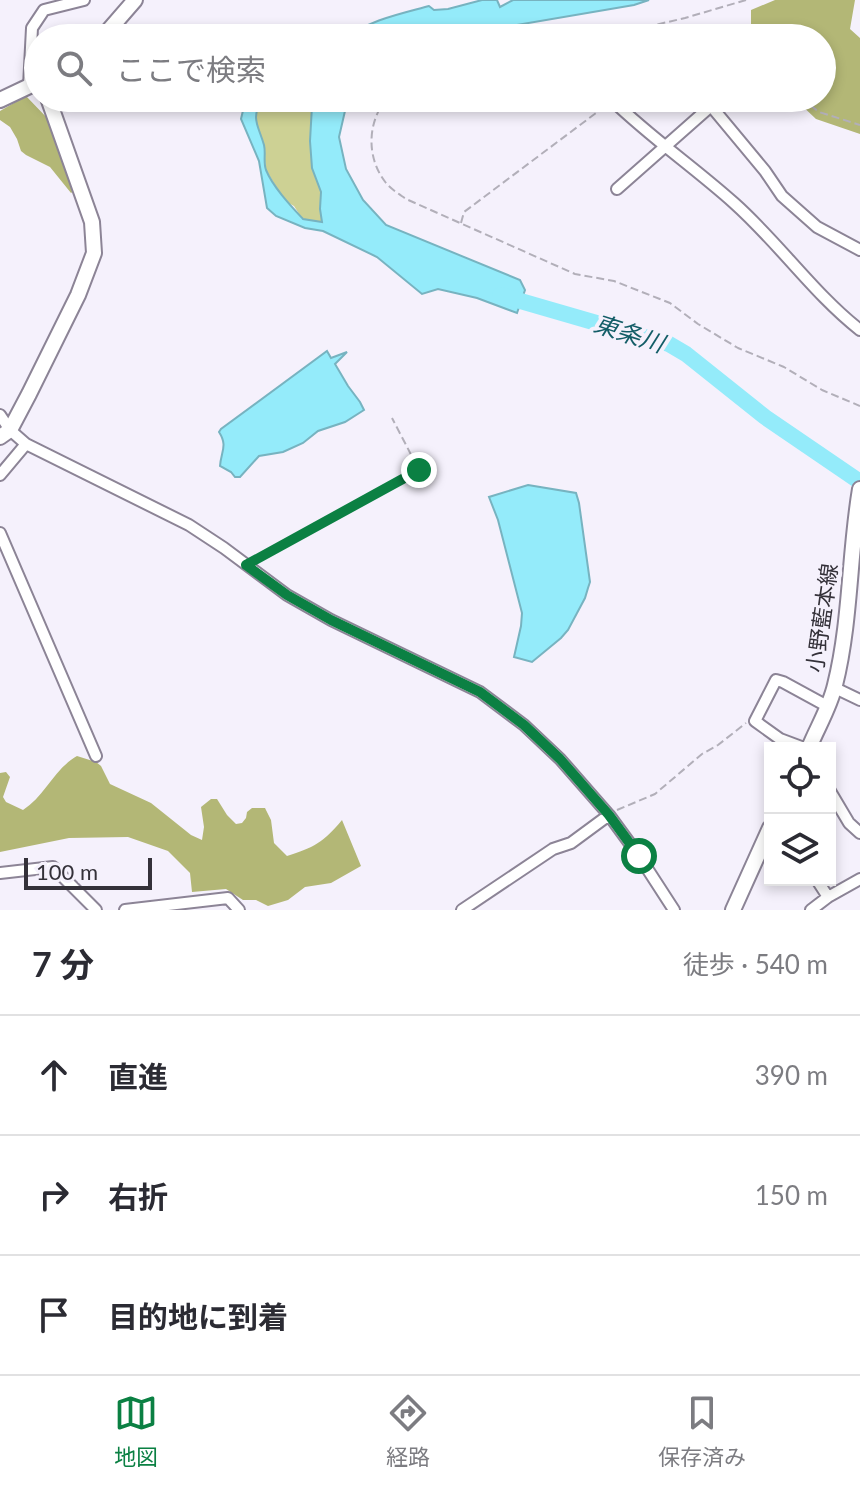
<!DOCTYPE html>
<html lang="ja">
<head>
<meta charset="utf-8">
<style>
  body { margin:0; font-family:Lato,"Noto Sans JP",sans-serif; background:#f2f2f3; color:#2b2b33 }
  .controls { position:absolute; right:24px; bottom:24px; display:grid; overflow:hidden; border-radius:0px; box-shadow:0 4px 12px #0003 }
  .controls button { width:72px; height:72px; display:grid; place-items:center; padding:0; border:0; border-bottom:2px solid #e1e1e2; background:#fff; color:#2b2b33; font:40px sans-serif }
  .scale { position:absolute; left:24px; bottom:20px; width:128px; box-sizing:border-box; padding-left:8px; border:4px solid #343139; border-top:0; font-size:22px; line-height:28px; white-space:nowrap; color:#343139; -webkit-text-stroke:6px #f5f1fc; paint-order:stroke }
  .stop { position:absolute; width:24px; height:24px; margin:-18px; border:6px solid #0b8043; border-radius:50%; background:#fff }
  .stop.end { background:#0b8043; border-color:#fff; box-shadow:0 2px 8px #0008 }
  .list { margin:0; padding:0; list-style:none }
  h2 { display:flex; justify-content:space-between; align-items:center; height:104px; margin:0; padding:0 32px; font-size:34px }
  h2 small { font-size:26px; font-weight:400; color:#7c7c81 }
  .list li { display:grid; grid-template-columns:52px 1fr auto; gap:24px; align-items:center; box-sizing:border-box; height:120px; padding:0 32px; border-top:2px solid #e1e1e2 }
  .list b { display:block; font-size:30px; white-space:nowrap }
  .list em { font-size:26px; font-style:normal; color:#7c7c81 }
  .icon { flex:none; width:44px; height:44px; fill:none; stroke:currentColor; stroke-width:2; stroke-linecap:round; stroke-linejoin:round }
  .map { position:relative; flex:none; width:860px; height:910px; overflow:hidden }
  .search { position:absolute; background:#fff; box-shadow:0 4px 12px #0003; left:24px; right:24px; top:24px; height:88px; display:flex; align-items:center; gap:20px; box-sizing:border-box; padding:0 28px; border-radius:44px; color:#7c7c81; font-size:30px }
  .sheet { height:464px; background:#fff }
  nav { display:flex; justify-content:space-around; align-items:center; box-sizing:border-box; height:112px; border-top:2px solid #e1e1e2; background:#fff; font-size:22px; color:#7c7c81 }
  nav a { display:grid; justify-items:center; gap:4px }
  nav .on { color:#0b8043 }
  .map>svg:first-child { display:block }
  .green { fill:#cdd194 }
  .forest { fill:#b3b776 }
  .water { fill:#94ebfa; stroke:#77b3c0; stroke-width:2 }
  .lines { fill:none; stroke-linecap:round; stroke-linejoin:round }
  .river { stroke:#94ebfa; stroke-width:16 }
  .minor-casing { stroke:#8c8496; stroke-width:14 }
  .major-casing { stroke:#8c8496; stroke-width:18 }
  .path { stroke:#b2afb9; stroke-width:2; stroke-dasharray:8 4; stroke-linecap:butt }
  .minor { stroke:#fff; stroke-width:10 }
  .major { stroke:#fff; stroke-width:14 }
  .route { stroke:#0b8043; stroke-width:10 }
  .labels { text-anchor:middle; stroke-width:8; stroke-linejoin:round; paint-order:stroke }
  .street-label { font-size:22px; fill:#343139; stroke:#f5f1fc }
  .water-label { font-size:24px; font-style:italic; fill:#135d67; stroke:#f5f1fc }
</style>
</head>
<body>
<div class="map">
<svg width="860" height="910" viewBox="0 0 860 910">
  <rect width="100%" height="100%" fill="#f5f1fc"/>
  <path class="green" d="M263 98H316L312 106 310 141 312 168 321 192 320 209 323 222 304 219 301 217 294 206 285 201 266 170 263 144 255 119 257 107Z"/>
  <path class="forest" d="M775 0H855L850 29 860 38V134L816 119 797 101 787 98H822V38H751V10Z
    M26 96 50 121 77 189 71 193 50 167 26 155 21 151 17 139 10 127 0 120V111Z
    M77 756 96 762 101 766 110 784 151 803 191 835 202 840 204 827 201 807 211 799H217L227 815 236 824 242 823 246 818 247 812 252 808H265L271 820 274 843 287 856C313 848 324 842 342 820L361 866 331 883 305 887 288 900 268 906 256 900H243L226 889 192 892 190 873 168 851 128 837 69 838 0 852V773L6 772 10 777 3 797 6 802 23 810C45 796 54 769 77 756Z"/>
  <path class="water" d="M482 0H497L500 7 513 0H649L634 5 440 38H350C363 21 408 12 429 6L434 10 448 9Z
    M246 98H263C250 119 258 124 264 145 266 153 263 162 266 170 273 187 291 206 303 219L322 222 320 209 321 192 312 168 310 141 312 106 316 98H348L339 137 346 169 363 200 386 225 520 280 525 290 517 313 477 298 438 289 422 294 377 257 323 231 305 228 276 216 267 208 259 161 241 119Z
    M327 351 331 358 347 352 335 364 348 386 360 402 364 410 345 422 318 431 303 443 283 452 259 456 240 477H235L231 472 220 466C221 451 228 446 219 432L221 429Z
    M528 485 576 493 579 503 590 582 588 588 585 598 568 630 561 638 532 662 514 657 521 626 522 613 498 520 489 497Z"/>
  <g class="lines">
    <path class="river" d="M500 295 669 344 686 354 765 417 860 482"/>
    <defs>
      <path id="minor" d="M29 86 32 28 44 10 84 0
        M612 100C650 137 695 168 734 203 779 243 813 293 860 330
        M617 189 711 106 765 171 782 196 817 227 860 250
        M0 415 10 430 26 444 189 525 224 548 287 595 331 620 480 692 524 725 560 759 609 815 639 856 674 910
        M0 475 26 444
        M0 533 96 756
        M835 688 860 700
        M804 748 780 739 755 721 776 680 783 682 827 706
        M830 791 849 823 860 833
        M0 873 53 867 96 910
        M817 880 828 897
        M125 910 228 898 239 910
        M462 910 553 849 571 843 609 815
        M811 910 828 897 860 879"/>
      <path id="major" d="M102 38 135 0
        M0 100 38 82
        M0 437 10 430 29 394 78 295 94 253 92 222 48 98
        M809 748C817 728 830 707 835 685 851 621 849 554 860 489
        M733 910 770 828"/>
    </defs>
    <use href="#minor" class="minor-casing"/>
    <use href="#major" class="major-casing"/>
    <path class="path" d="M599 38 685 18 746 0
      M387 98C367 122 366 158 386 183 391 189 399 194 406 199L575 274 614 281 670 303 698 324 738 348 784 367 822 390 860 406
      M801 98 819 112 860 125
      M461 223 464 212 604 107
      M255 560 419 470 392 418
      M617 810 655 794 702 754 718 745 746 723"/>
    <use href="#minor" class="minor"/>
    <use href="#major" class="major"/>
  </g>
  <g class="lines">
    <path class="route" d="M419 470 246 565 287 595 331 620 480 692 524 725 560 759 609 815 639 856"/>
  </g>
  <g class="labels">
    <g class="street-label">
      <text transform="translate(822 618) rotate(-82)" y="8">小野藍本線</text>
    </g>
    <g class="water-label">
      <text transform="translate(629 334) rotate(18)" y="8">東条川</text>
    </g>
  </g>
</svg>
<div class="controls">
<button><svg class="icon" aria-label="locate" viewBox="0 0 24 24"><circle cx="12" cy="12" r="6"/><path d="M12 2v4M12 18v4M2 12h4M18 12h4"/></svg></button>
<button><svg class="icon" aria-label="layers" viewBox="0 0 24 24"><path d="M12 4l9 5-9 5-9-5zM3 14l9 5 9-5"/></svg></button>
</div>
<div class="scale">100 m</div>
<div class="stop" style="left:639px;top:856px"></div>
<div class="stop end" style="left:419px;top:470px"></div>
<div class="search"><svg class="icon" aria-label="search" viewBox="0 0 24 24"><circle cx="10" cy="10" r="6"/><path d="M15 15l6 6"/></svg>ここで検索</div>
</div>
<section class="sheet">
<h2>7 分<small>徒歩 · 540 m</small></h2>
<ul class="list">
<li><svg class="icon" aria-label="ahead" viewBox="0 0 24 24"><path d="M12 20V5M6 11l6-6 6 6"/></svg><div><b>直進</b></div><em>390 m</em></li>
<li><svg class="icon" aria-label="right" viewBox="0 0 24 24"><path d="M7 20v-9h11M14 6l5 5-5 5"/></svg><div><b>右折</b></div><em>150 m</em></li>
<li><svg class="icon" aria-label="arrive" viewBox="0 0 24 24"><path d="M6 21V4h12l-3 4 3 4H6"/></svg><div><b>目的地に到着</b></div></li>
</ul>
</section>
<nav>
<a class="on"><svg class="icon" aria-label="map" viewBox="0 0 24 24"><path d="M3 6l6-2 6 2 6-2v14l-6 2-6-2-6 2zM9 4v14M15 6v14"/></svg>地図</a>
<a><svg class="icon" aria-label="directions" viewBox="0 0 24 24"><path d="M12 3l9 9-9 9-9-9zM9 14v-3h6M13 9l2 2-2 2"/></svg>経路</a>
<a><svg class="icon" aria-label="saved" viewBox="0 0 24 24"><path d="M7 4h10v16l-5-4-5 4z"/></svg>保存済み</a>
</nav>
</body>
</html>
